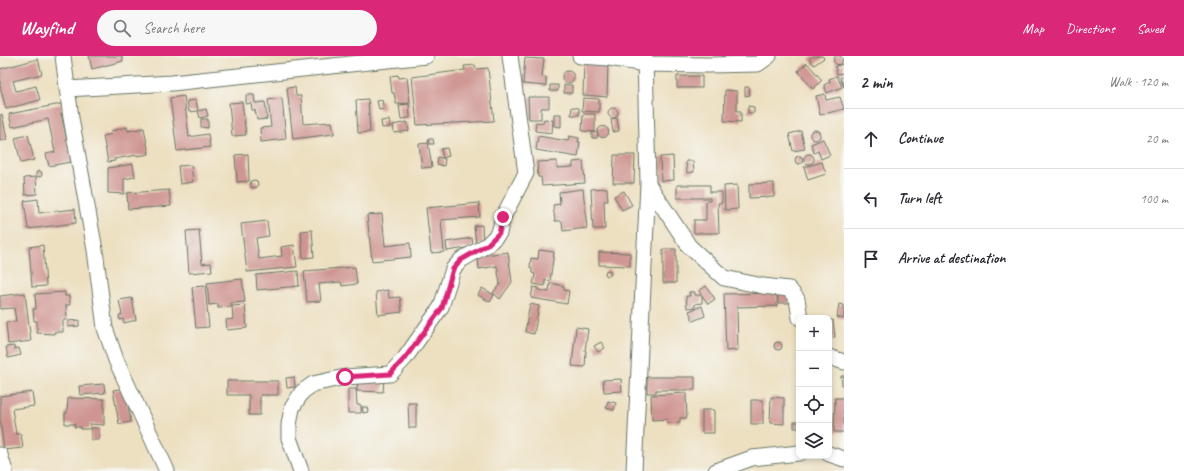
<!DOCTYPE html>
<html lang="en">
<head>
<meta charset="utf-8">
<style>
  body { margin:0; font-family:Caveat,sans-serif; background:#f7f7f7; color:#2b2b33 }
  .controls { position:absolute; right:12px; bottom:12px; display:grid; overflow:hidden; border-radius:8px; box-shadow:0 2px 6px #0003 }
  .controls button { width:36px; height:36px; display:grid; place-items:center; padding:0; border:0; border-bottom:1px solid #e1e1e2; background:#fff; color:#2b2b33; font:20px sans-serif }
  .stop { position:absolute; width:12px; height:12px; margin:-9px; border:3px solid #db2777; border-radius:50%; background:#fff }
  .stop.end { background:#db2777; border-color:#fff; box-shadow:0 1px 4px #0008 }
  .list { margin:0; padding:0; list-style:none }
  h2 { display:flex; justify-content:space-between; align-items:center; height:52px; margin:0; padding:0 16px; font-size:17px }
  h2 small { font-size:13px; font-weight:400; color:#7c7c81 }
  .list li { display:grid; grid-template-columns:26px 1fr auto; gap:12px; align-items:center; box-sizing:border-box; height:60px; padding:0 16px; border-top:1px solid #e1e1e2 }
  .list b { display:block; font-size:15px; white-space:nowrap }
  .list em { font-size:13px; font-style:normal; color:#7c7c81 }
  .icon { flex:none; width:22px; height:22px; fill:none; stroke:currentColor; stroke-width:2; stroke-linecap:round; stroke-linejoin:round }
  .map { position:relative; flex:none; width:844px; height:415px; overflow:hidden }
  header { display:flex; align-items:center; gap:24px; box-sizing:border-box; height:56px; padding:0 20px; background:#db2777; color:#fff }
  header strong { font-size:19px }
  nav { display:flex; gap:22px; margin-inline-start:auto; font-size:14px }
  .search { width:280px; height:36px; background:#f7f7f7; display:flex; align-items:center; gap:10px; box-sizing:border-box; padding:0 14px; border-radius:22px; color:#7c7c81; font-size:15px }
  main { display:flex }
  aside { flex:1; background:#fff }
  .map>svg:first-child { display:block }
  .building { fill:#cf9592 }
  .lines { fill:none; stroke-linecap:round; stroke-linejoin:round }
  .street-casing { stroke:#677665; stroke-width:17 }
  .street { stroke:#fff; stroke-width:15 }
  .route { stroke:#db2777; stroke-width:5 }
</style>
</head>
<body>
<header>
<strong>Wayfind</strong>
<div class="search"><svg class="icon" aria-label="search" viewBox="0 0 24 24"><circle cx="10" cy="10" r="6"/><path d="M15 15l6 6"/></svg>Search here</div>
<nav><a>Map</a><a>Directions</a><a>Saved</a></nav>
</header>
<main>
<div class="map">
<svg width="844" height="415" viewBox="0 0 844 415">
  <rect width="100%" height="100%" fill="#f6f6f2"/>
  <filter id="ink" filterUnits="userSpaceOnUse"><feTurbulence type="fractalNoise" baseFrequency=".025" numOctaves="2"/><feDisplacementMap in="SourceGraphic" scale="8" xChannelSelector="R" yChannelSelector="G"/><feConvolveMatrix kernelMatrix="1 2 1 2 8 2 1 2 1" color-interpolation-filters="sRGB"/></filter>
  <filter id="wash" filterUnits="userSpaceOnUse"><feTurbulence type="fractalNoise" baseFrequency=".012" numOctaves="4" result="noise"/><feDisplacementMap in="SourceGraphic" scale="16" xChannelSelector="R" yChannelSelector="G"/><feGaussianBlur stdDeviation="0.9" result="paint"/><feColorMatrix in="noise" values="0 0 0 0 0 0 0 0 0 0 0 0 0 0 0 0 0 1.4 0 .05"/><feComposite in="paint" operator="in"/></filter>
  <g filter="url(#wash)">
    <rect width="100%" height="100%" fill="#ede0c1"/>
    <g id="blocks">
      <path class="building" d="M833.5 4a4.5 4.5 0 1 1 9 0a4.5 4.5 0 1 1-9 0Z
        M89 0H122L123 5 92 13Z
        M722 0H740V3H722Z
        M813 0H822L824 2 814 9 809 3Z
        M525 2 544 3 542 21H546V30L523 28Z
        M38 3 42 18 13 25 16 35 36 30 40 44 6 53 0 30V13Z
        M584 5 608 6 607 41 583 39Z
        M807 7 822 24 813 33 798 15Z
        M844 8V17L837 18 835 10Z
        M475 9 476 13 488 12 494 65 417 69 412 21 465 14 464 10Z
        M562 21a6 6 0 1 1 12 0a6 6 0 1 1-12 0Z
        M398 19 399 22 407 21 410 47 396 48 394 37H392L390 20Z
        M677 20H702V32H677Z
        M837 20 842 31 827 37 824 29 830 26 829 23Z
        M844 20V31L840 22Z
        M550 29H558V35H550Z
        M564 29H572V37H564Z
        M295 31 296 40H301L303 68 332 66 334 78 293 83 287 32Z
        M745 31H749L750 39 745 40Z
        M725 34 737 35V55H741V66L724 65Z
        M825 38 826 44 840 41 844 53 820 59 816 40Z
        M246 39H254L255 47 265 46 267 63 257 64 255 54H252L251 47 246 48Z
        M184 40 189 81 208 78 210 91 177 95 170 42Z
        M528 41H549V52H541V63H529Z
        M282 42 286 83 261 86 260 72 271 71 268 44Z
        M583 42 599 43V56L582 55Z
        M368 43 370 76 358 77 356 44Z
        M196 44 198 55 189 56 187 45Z
        M382 44 384 53 379 54 377 45Z
        M242 46 246 79 232 80 229 47Z
        M61 48 63 57 61 58 69 93 74 92 76 105 49 110 46 98 55 96 48 63 12 71 9 58Z
        M409 48 410 62 401 63 399 49Z
        M748 50 754 51V57H748Z
        M572 51 579 52V59H571Z
        M608 57a5 5 0 1 1 10 0a5 5 0 1 1-10 0Z
        M206 53 208 60 200 62 198 55Z
        M2 58 7 83 0 85V59Z
        M554 58H561V71L554 70Z
        M583 58H595V76L582 75Z
        M617 62 619 75 613 76 611 63Z
        M201 63H208V72L201 71Z
        M544 63 553 64 552 77 535 75 536 66 543 67Z
        M389 64 390 71 382 72 381 65Z
        M407 66 409 75 394 77 393 69Z
        M597.5 76a5.5 5.5 0 1 1 11 0a5.5 5.5 0 1 1-11 0Z
        M127 71 128 75 144 72 149 98 138 100V99L114 103 115 105 108 106 103 80 112 78 111 75Z
        M810 79a5 5 0 1 1 10 0a5 5 0 1 1-10 0Z
        M801 75 805 93 793 95 789 78Z
        M592 76 598 77 597 82H592Z
        M28 79 34 104 21 107 15 82Z
        M538 80 568 85 569 80 579 82 578 86H580L578 101 536 94Z
        M428 83H433L434 88H429Z
        M823 83 830 99 821 103 818 95 814 97 811 88Z
        M428 87 432 111 422 112 419 88Z
        M447 92 449 100 443 102 441 93Z
        M248 98 249 125 237 126 235 99Z
        M804 103a5 5 0 1 1 10 0a5 5 0 1 1-10 0Z
        M614 99H635L634 127H613Z
        M795 104a4 4 0 1 1 8 0a4 4 0 1 1-8 0Z
        M673 100 674 124 661 125 660 101Z
        M438 101 445 103 444 110 437 108Z
        M557 105V112L573 111V106L583 105 585 127 542 130 541 121H538L537 106Z
        M686 105H693L694 116 687 117Z
        M822 106 826 118 808 124 804 111Z
        M133 108 135 121 124 123V138L108 137V112Z
        M191 109 193 126 180 128 178 110Z
        M36 118a3 3 0 1 1 6 0a3 3 0 1 1-6 0Z
        M36 121 37 138 25 139 24 122Z
        M250 128a4 4 0 1 1 8 0a4 4 0 1 1-8 0Z
        M774 127V141L749 142V128Z
        M677 129H710V136H722V147H718L719 177H694V164H706V145H710V142H677Z
        M737 129 738 153 725 154 724 130Z
        M607 132 608 145H604L605 173H593L591 133Z
        M583 133 587 172 563 175 562 165H555L553 149 560 148 559 136Z
        M169 134 171 150 128 153 127 137Z
        M624 135 632 149 622 154 614 140Z
        M38 143 39 157 75 153 76 167 28 173 24 145Z
        M479 147 480 161 441 164 444 196 431 197 426 152Z
        M382 158 385 190 410 187 411 201 372 205 367 159Z
        M267 165 269 180 256 182 259 203 282 200 281 191 294 189 297 211 247 216 241 168Z
        M482 169 483 188H476L474 170Z
        M199 174 202 208 211 207 212 215 189 217 186 175Z
        M312 174 314 201 303 202 301 175Z
        M472 182 473 191 447 195 446 186Z
        M43 189 46 230 32 231 29 191Z
        M663 193H676V227H663Z
        M539 194 554 196 550 225 545 224V230L533 228 535 218 532 217V213L530 212 531 202 538 203Z
        M508 196 512 226 500 243 493 237 500 228 497 210 479 213 478 200Z
        M599 196 630 197V210L599 209Z
        M355 211 357 228 342 230 341 226 319 228 321 245 307 246 304 215Z
        M605 217a3 3 0 1 1 6 0a3 3 0 1 1-6 0Z
        M298 215 299 230 257 234 256 219Z
        M242 223 245 246 231 247V251L218 252V248L209 249 207 227Z
        M550 227 564 230V234L569 235 567 248 531 242 533 231 539 232 538 234 549 236Z
        M205 230 209 271 196 272 192 231Z
        M706 230 715 243 708 248 699 235Z
        M482 232 494 239 490 246 478 239Z
        M388 234 389 242 400 241 402 256 378 259 376 236Z
        M65 236V240H69L70 249H66L67 264H63V276H54V278L37 277V265H34L33 253H36L35 238Z
        M689 236H695V239H702V247L695 248V251L687 252 686 240H690Z
        M25 237 31 285 8 288 6 266 16 265 14 252 0 253V240Z
        M777 237V250L737 251 738 294 726 295 724 238Z
        M778 237H791V247H778Z
        M132 242 136 264 124 267 123 263 120 264 119 259H122L119 244Z
        M530 248 539 250 534 278 525 276Z
        M839 248 844 249V263L837 261Z
        M245 249 247 272 227 274 226 264 233 263 232 250Z
        M702 250 705 260 693 265 689 255Z
        M79 264V270L68 271V265Z
        M829 264H833L835 281 829 282Z
        M576 271 588 273 585 295H586L585 311 572 310Z
        M774 290a4 4 0 1 1 8 0a4 4 0 1 1-8 0Z
        M601 286 605 292 598 296 594 290Z
        M14 290V293L19 292 21 299 8 302 6 291Z
        M841 320H844V329H842Z
        M294 321 295 331 287 332 286 322Z
        M358 321 384 322 383 336 357 335Z
        M647 321H695V334H656V337H647Z
        M621 323 622 335 604 336 603 324Z
        M227 325H278V339H260V359H249V339H227Z
        M104 328 105 337 80 339 79 330Z
        M125 332 131 366 119 368 113 334Z
        M348 333H356L357 349H361V357H348Z
        M32 336 34 350 12 353 16 378H21L23 392 4 394 0 363V340Z
        M686 337 687 362H680V366L667 367V363L652 364 651 339Z
        M771 341 784 342V368L770 367Z
        M68 342 104 343V369L90 368V373H81V371H74L75 368H65V357H67Z
        M835 342H844V376H834Z
        M751 344H763V368H751Z
        M608 345 616 347 614 354 606 352Z
        M408 347H416V372H409Z
        M362 351H367L368 356 363 357Z
        M702 354H714V377H702Z
        M794 366H799V372H794Z
        M91 372H99V384H91Z"/>
    </g>
  </g>
  <g filter="url(#ink)">
    <use href="#blocks" fill-opacity="0" stroke="#677665" stroke-width="1"/>
    <g class="lines">
      <defs>
        <path id="street" d="M63 0 71 62 95 194 105 272 116 304 167 415
          M580 0 609 2 645 8 708 9 758 8 769 0
          M67 33 172 27 426 0
          M648 128 689 190 724 222 763 230 789 233 797 243 800 262
          M829 301 844 306
          M829 398 844 403
          M0 399 5 415
          M301 415 289 382V369L292 352 302 336 313 328 345 321 390 318 405 302 441 251 453 213 461 204 487 189 499 177 503 161 526 117 510 0
          M634 415 648 128 645 0
          M716 415 752 402 799 397"/>
      </defs>
      <use href="#street" class="street-casing"/>
      <use href="#street" class="street"/>
    </g>
  </g>
  <g class="lines" filter="url(#ink)">
    <path class="route" d="M345 321 390 318 405 302 442 252 453 213 461 204 487 189 499 177 503 161"/>
  </g>
</svg>
<div class="controls">
<button>+</button>
<button>−</button>
<button><svg class="icon" aria-label="locate" viewBox="0 0 24 24"><circle cx="12" cy="12" r="6"/><path d="M12 2v4M12 18v4M2 12h4M18 12h4"/></svg></button>
<button><svg class="icon" aria-label="layers" viewBox="0 0 24 24"><path d="M12 4l9 5-9 5-9-5zM3 14l9 5 9-5"/></svg></button>
</div>
<div class="stop" style="left:345px;top:321px"></div>
<div class="stop end" style="left:503px;top:161px"></div>
</div>
<aside>
<h2>2 min<small>Walk · 120 m</small></h2>
<ul class="list">
<li><svg class="icon" aria-label="ahead" viewBox="0 0 24 24"><path d="M12 20V5M6 11l6-6 6 6"/></svg><div><b>Continue</b></div><em>20 m</em></li>
<li><svg class="icon" aria-label="left" viewBox="0 0 24 24"><path d="M17 20v-9H6M10 6l-5 5 5 5"/></svg><div><b>Turn left</b></div><em>100 m</em></li>
<li><svg class="icon" aria-label="arrive" viewBox="0 0 24 24"><path d="M6 21V4h12l-3 4 3 4H6"/></svg><div><b>Arrive at destination</b></div></li>
</ul>
</aside>
</main>
</body>
</html>
